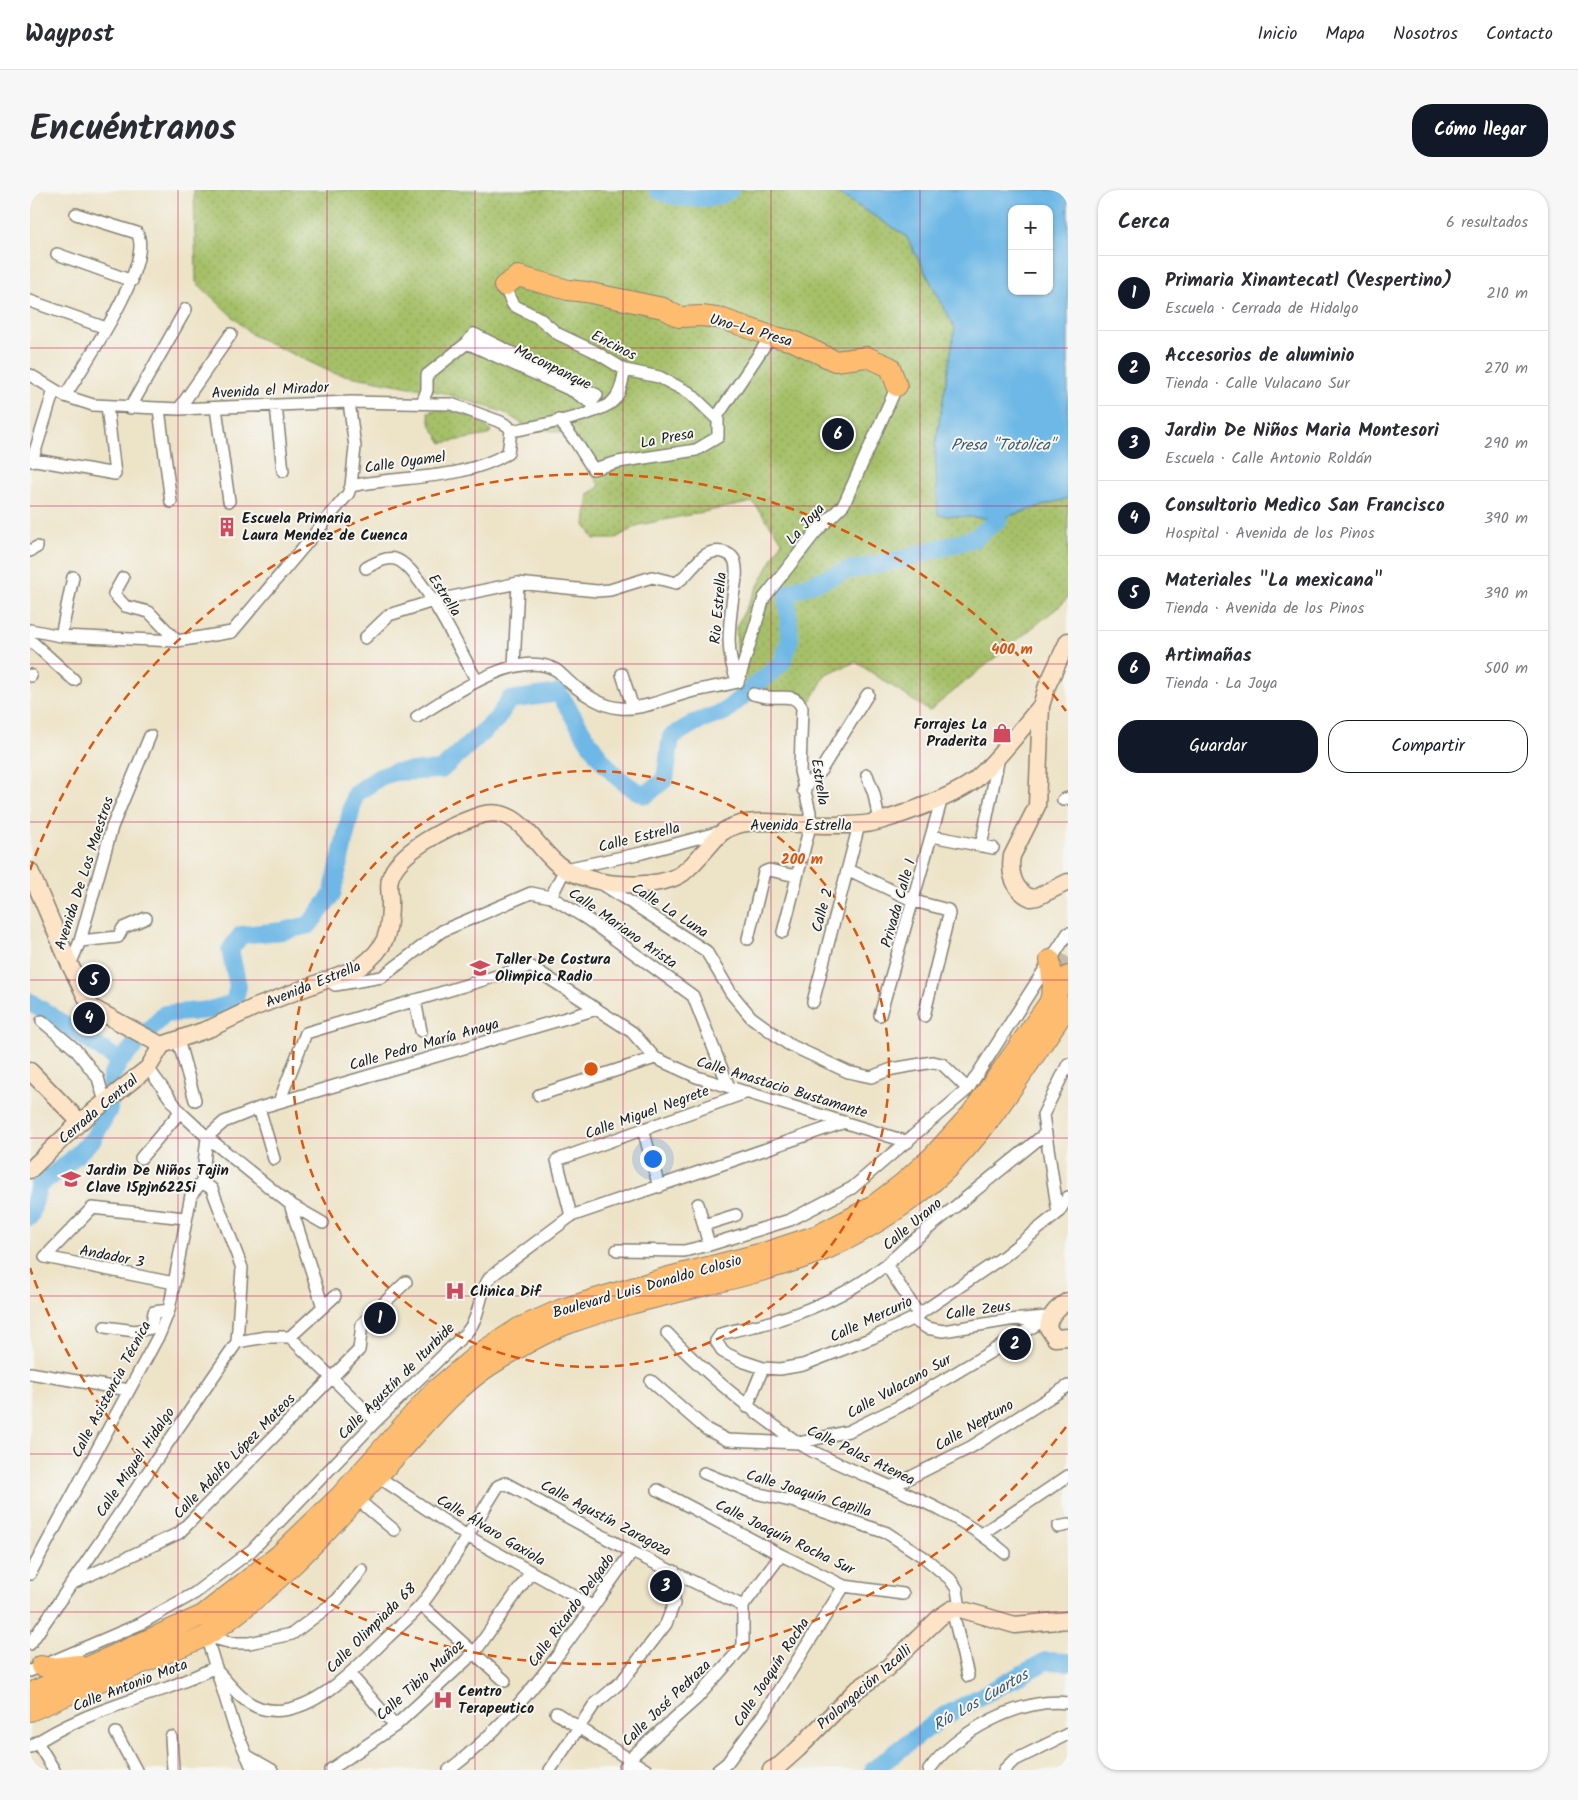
<!DOCTYPE html>
<html lang="es">
<head>
<meta charset="utf-8">
<style>
  body { margin:0; font-family:Kalam,sans-serif; background:#f7f7f7; color:#2b2b33 }
  .controls { position:absolute; right:15px; top:15px; display:grid; overflow:hidden; border-radius:10px; box-shadow:0 1px 4px #0004 }
  .controls button { width:45px; height:45px; display:grid; place-items:center; padding:0; border:0; border-bottom:1px solid #e1e1e2; background:#fff; color:#2b2b33; font:25px sans-serif }
  .you { position:absolute; left:622px; top:968px; width:18px; height:18px; margin:-12px; border:4px solid #fff; border-radius:50%; background:#1a73e8; box-shadow:0 0 0 8px #1a73e833 }
  .badge { display:grid; place-items:center; width:32px; height:32px; border-radius:50%; background:#111827; color:#fff; font-size:16px; font-weight:700 }
  .pin { position:absolute; translate:-50% -50%; border:2px solid #fff; box-shadow:0 1px 5px #0006 }
  .list { margin:0; padding:0; list-style:none }
  h2 { display:flex; justify-content:space-between; align-items:center; height:65px; margin:0; padding:0 20px; font-size:21px }
  h2 small { font-size:16px; font-weight:400; color:#7c7c81 }
  .list li { display:grid; grid-template-columns:32px 1fr auto; gap:15px; align-items:center; box-sizing:border-box; height:75px; padding:0 20px; border-top:1px solid #e1e1e2 }
  .list b { display:block; font-size:19px; white-space:nowrap }
  .list p { margin:0; font-size:16px; white-space:nowrap; color:#7c7c81 }
  .list em { font-size:16px; font-style:normal; color:#7c7c81 }
  .actions { display:flex; gap:10px; padding:15px 20px }
  .actions a { flex:1; padding:11px 0; border:1px solid #111827; border-radius:20px; text-align:center; font-size:18px; color:#111827 }
  .actions .main { background:#111827; color:#fff }
  .map { position:relative; flex:none; width:1038px; height:1580px; overflow:hidden; border-radius:20px }
  header { display:flex; align-items:center; gap:30px; box-sizing:border-box; height:70px; padding:0 25px; background:#fff; border-bottom:1px solid #e1e1e2 }
  header strong { font-size:24px }
  nav { display:flex; gap:28px; margin-inline-start:auto; font-size:18px }
  .intro { display:flex; align-items:center; justify-content:space-between; box-sizing:border-box; height:120px; padding:0 30px }
  h1 { margin:0; font-size:35px }
  .button { padding:12px 22px; border-radius:20px; background:#111827; color:#fff; font-size:18px; font-weight:700 }
  main { display:flex; gap:30px; padding:0 30px }
  aside { flex:1; background:#fff; border-radius:20px; box-shadow:0 1px 4px #0004 }
  .map>svg:first-child { display:block }
  .grass { fill:url(#grass-dots); stroke:#606e42 }
  .water { fill:#6db8e6; stroke:#446a81; fill-rule:evenodd }
  .lines { fill:none; stroke-linecap:round; stroke-linejoin:round }
  .river { stroke:#6db8e6; stroke-width:18 }
  .highway-tunnel { stroke:#c3bba5; stroke-width:20; stroke-dasharray:20 10; stroke-linecap:butt }
  .street-casing { stroke:#848072; stroke-width:14 }
  .secondary-casing { stroke:#848072; stroke-width:19 }
  .highway-casing { stroke:#848072; stroke-width:22 }
  .street { stroke:#fff; stroke-width:11 }
  .secondary { stroke:#fee4c6; stroke-width:16 }
  .highway { stroke:#fdbc70; stroke-width:20 }
  .grid { fill:none; stroke:#c2185b; stroke-width:1; stroke-opacity:0.55 }
  .ring { fill:none; stroke:#de560d; stroke-width:2.5; stroke-dasharray:9 6 }
  .labels { text-anchor:middle; stroke-width:4; stroke-linejoin:round; paint-order:stroke }
  .street-label { font-size:15px; fill:#1c1c1c; stroke:#f6f6f2 }
  .poi-label { font-size:15px; font-weight:bold; fill:#1c1c1c; stroke:#f6f6f2; text-anchor:start }
  .water-label { font-size:16px; font-style:italic; fill:#3c5a6d; stroke:#f6f6f2 }
  .centre { fill:#de560d; stroke:#f6f6f2; stroke-width:2.5 }
  .ring-label { font-size:15px; text-anchor:middle; font-weight:bold; fill:#de560d; stroke:#f6f6f2; stroke-width:4; stroke-linejoin:round; paint-order:stroke }
</style>
</head>
<body>
<header>
<strong>Waypost</strong>
<nav><a>Inicio</a><a>Mapa</a><a>Nosotros</a><a>Contacto</a></nav>
</header>
<div class="intro"><h1>Encuéntranos</h1><a class="button">Cómo llegar</a></div>
<main>
<div class="map">
<svg width="1038" height="1580" viewBox="0 0 1038 1580">
  <defs>
    <pattern id="grass-dots" width="8" height="8" patternUnits="userSpaceOnUse" patternTransform="scale(1.25)"><rect width="8" height="8" fill="#a5c067"/><path d="M2 2h.1M6 6h.1" fill="none" stroke="#8da459" stroke-width="1.8" stroke-linecap="round"/></pattern>
  </defs>
  <rect width="100%" height="100%" fill="#f6f6f2"/>
  <filter id="ink" filterUnits="userSpaceOnUse"><feTurbulence type="fractalNoise" baseFrequency=".02" numOctaves="2"/><feDisplacementMap in="SourceGraphic" scale="10" xChannelSelector="R" yChannelSelector="G"/><feConvolveMatrix kernelMatrix="1 2 1 2 8 2 1 2 1" color-interpolation-filters="sRGB"/></filter>
  <filter id="wash" filterUnits="userSpaceOnUse"><feTurbulence type="fractalNoise" baseFrequency=".0096" numOctaves="4" result="noise"/><feDisplacementMap in="SourceGraphic" scale="20" xChannelSelector="R" yChannelSelector="G"/><feGaussianBlur stdDeviation="1.12" result="paint"/><feColorMatrix in="noise" values="0 0 0 0 0 0 0 0 0 0 0 0 0 0 0 0 0 1.4 0 .05"/><feComposite in="paint" operator="in"/></filter>
  <g filter="url(#wash)">
    <rect width="100%" height="100%" fill="#ede3c7"/>
    <path class="grass" d="M164 0H803L876 46 925 138 905 258 969 329 1038 308V407L1032 414 899 521 826 472 796 484 776 520 762 504 729 508 709 486 706 437 752 351 723 312 609 335 584 349H564L555 335 559 304 570 296 534 243 496 236 473 222 414 203 303 183 222 145 166 92Z
      M412 218 442 226 461 241 458 245 412 253 401 236 398 222Z"/>
    <path class="water" d="M803 0H1038V308L969 329 908 325 905 258 925 138 876 46ZM982 19H1019V101H982Z"/>
    <g class="lines">
      <path class="river" d="M628 0C647 10 682 12 700 0
        M0 812 90 871
        M0 1027 9 995 39 972 63 949 79 919 81 887 90 871 135 824 180 820 204 813 208 796 200 760 211 745 253 741 279 735 302 705 325 604 350 587 365 582 411 580 467 529 479 510 529 503C552 539 575 590 616 605L635 589 641 547 664 533 694 522 752 473 760 449 757 403 816 381 873 369 945 348 969 329
        M843 1580 911 1528 1016 1471 1038 1472"/>
    </g>
  </g>
  <g filter="url(#ink)">
    <g class="lines">
      <path class="highway-tunnel" d="M1038 767 1030 780 1033 792 1038 798"/>
      <defs>
        <path id="street" d="M27 64 102 91
          M474 96 483 115 509 128 528 144 564 161 595 180 629 187 660 203 688 230
          M0 111 76 138
          M0 185 35 206 63 215 149 219 319 212 421 214 471 232 478 236 481 241
          M35 206C52 178 125 72 107 43L46 24
          M319 212 325 257 321 296
          M392 213 397 200V185L437 153 444 144 567 205 561 213 543 201 437 153
          M246 216 253 281
          M100 218 156 119
          M186 218 199 311
          M129 219 141 312
          M149 219 201 144
          M529 230 546 252 563 279 588 272 666 260 688 247V225L741 146
          M481 241C506 236 563 227 582 212 591 204 592 191 595 180
          M0 269 85 284 77 216
          M2 271 24 200
          M0 361 7 357
          M336 378C345 373 355 367 365 369 390 375 433 467 447 491
          M93 388 84 404 95 416 119 422 147 451
          M0 440 31 446 147 451 202 442 318 304 321 296C372 285 432 291 478 263L481 241
          M31 446 43 387
          M335 448 359 425 403 411 488 393 567 401 580 400 622 387 646 393C659 386 669 364 683 362 692 360 703 364 705 372 708 383 705 395 703 406 699 436 695 464 708 492
          M0 450 44 490
          M484 477 488 393
          M592 484 603 518
          M0 485 1 486
          M708 492 734 408 785 343 814 314 867 196
          M723 504C728 505 734 507 739 507 753 509 765 502 772 518L770 581 780 622V636L753 742
          M387 527C418 508 488 457 526 480 532 484 537 491 543 495 555 505 574 517 590 518 613 520 638 508 660 502 676 498 692 496 708 492
          M837 585 844 604 849 631
          M773 600 791 580 838 504
          M1033 610 1038 608
          M902 646 963 658
          M951 656 969 567
          M819 680 884 711 918 720 919 724 894 826
          M572 694 676 761 701 803 721 827 758 854 818 882 841 887 862 879 903 872 912 874 938 899
          M521 707 535 679 612 663 690 642
          M718 749 734 682 739 680 766 686
          M50 751 88 747 93 738 116 728
          M40 775 50 751 82 637 120 546
          M297 789 305 795 352 787 412 741 501 703 521 707 557 729 663 806 699 897
          M385 810 391 841
          M783 812 829 635
          M850 825 912 608
          M12 831 45 859 68 888 75 912
          M148 850 165 910
          M118 878 150 922 177 947 260 1014 293 1033
          M509 905 625 868
          M249 912 276 843 500 776 602 842 625 868 667 887 878 952
          M229 918 244 969
          M613 939 629 997
          M1016 943 878 1055C842 1091 799 1114 750 1129 731 1136 710 1138 691 1144L686 1151 693 1162 712 1171 733 1178 750 1179 773 1175 842 1148 882 1129 973 1067 1028 1023 1038 1007
          M111 968 150 922
          M172 992 177 947 194 932 229 918 567 819
          M172 992 182 999 212 1078 207 1152
          M260 1014 293 1117
          M668 1014 679 1055
          M1028 1023 1013 925 1038 874
          M541 1026 527 970 718 902
          M674 1035 706 1025
          M587 1060 654 1061 679 1055 760 1030 822 998 938 899 1038 743
          M15 1067 62 1018 155 1028
          M15 1067 144 1093
          M857 1076 889 1125
          M882 1129 897 1138 913 1141 979 1130 1016 1127
          M75 1137 105 1141 121 1138 124 1122 139 1120
          M637 1143C670 1178 707 1209 746 1237 760 1247 773 1257 788 1264 851 1295 921 1316 975 1363
          M260 1147 346 1231
          M260 1147 305 1106
          M0 1183 99 1200
          M621 1191 676 1239 697 1250 769 1253 819 1241 870 1216 1021 1126
          M717 1217 733 1178
          M674 1283 721 1302 765 1312 857 1343 895 1368 920 1389 927 1399 930 1419
          M347 1286 437 1346 562 1416
          M863 1296 941 1257 1038 1196
          M628 1300 751 1365 814 1396 873 1404
          M327 1309 364 1340
          M1028 1337 1038 1335
          M953 1343 1038 1286
          M0 1384 130 1143 139 1120 161 1005 172 992
          M41 1394 149 1343 329 1160 332 1134 376 1092
          M391 1415 475 1491
          M922 1419 938 1486
          M176 1446 202 1453H219L262 1444 307 1410 332 1380
          M176 1446 204 1536 223 1580
          M0 1454 207 1152 236 1147H260
          M0 1481 110 1434 165 1403 222 1360 346 1231 437 1142C451 1126 448 1104 460 1087L541 1026 815 932
          M188 1482C200 1495 212 1512 230 1518 277 1533 327 1477 357 1448 368 1437 382 1426 392 1414 420 1377 444 1335 468 1296L475 1293 602 1362 713 1416
          M320 1484 365 1536
          M526 1523 616 1580
          M86 1543 106 1580
          M141 1547 143 1580
          M7 1552 24 1580
          M0 1557C42 1528 89 1515 137 1498 153 1492 170 1484 186 1477
          M216 1565 242 1580
          M300 1580 365 1536 445 1462 501 1382
          M419 1580C496 1522 546 1438 602 1362
          M520 1580 564 1515 592 1491 636 1434 644 1414V1381
          M594 1580 598 1570 666 1509 713 1456V1416L751 1365
          M688 1580 697 1573 735 1522 814 1396
          M899 1580C926 1542 991 1507 1038 1513
          M974 1580 983 1571 1038 1544"/>
        <path id="secondary" d="M1038 451 1017 496 1011 516 1007 616 982 666C979 683 984 701 1001 708L1007 707 1038 692
          M0 681 40 775 61 817 131 855
          M0 881 50 932
          M0 980 50 932 118 878 132 855 181 838 223 818 330 777C357 758 360 743 360 710 360 704 358 695 360 689 367 661 420 636 445 627 486 611 500 650 525 672 536 682 554 688 568 691 591 696 633 697 653 683 659 678 666 671 671 665 684 652 689 640 707 635 732 628 775 636 802 635 818 635 834 636 850 631 874 624 925 606 945 590 970 568 989 541 1011 516
          M1038 1111C1027 1118 1019 1125 1018 1138L1025 1148 1038 1147
          M741 1580 750 1575 768 1559 825 1501 855 1480 910 1427 922 1419H930L985 1435 1038 1430"/>
        <path id="highway" d="M474 96 488 86 538 100 556 102 633 118 649 127 672 126 693 129 741 146 763 151 805 171 837 167 860 177 867 196
          M1020 810 1023 798 1020 770
          M11 1476 22 1478 48 1475
          M0 1503 173 1425 249 1365 309 1307 404 1201 447 1165 489 1138 532 1119 635 1088 737 1062 788 1045 840 1018 873 993 902 967 941 924 1038 786
          M0 1521 176 1446C250 1397 307 1329 368 1264 396 1234 424 1199 459 1176 484 1160 509 1145 537 1134 620 1103 710 1093 792 1061 823 1048 855 1028 883 1008 948 961 992 881 1038 816"/>
      </defs>
      <use href="#street" class="street-casing"/>
      <use href="#secondary" class="secondary-casing"/>
      <use href="#highway" class="highway-casing"/>
      <use href="#street" class="street"/>
      <use href="#secondary" class="secondary"/>
      <use href="#highway" class="highway"/>
    </g>
  </g>
  <path class="grid" d="M148 0V1580M297 0V1580M445 0V1580M593 0V1580M741 0V1580M890 0V1580M0 158H1038M0 316H1038M0 474H1038M0 632H1038M0 790H1038M0 948H1038M0 1106H1038M0 1264H1038M0 1422H1038"/>
  <g class="ring">
    <circle cx="561" cy="879" r="298"/>
    <path d="M1036 1237A595 595 0 0 1 0 1078M0 680A595 595 0 0 1 1036 521"/>
  </g>
  <defs>
    <symbol id="building-bare" viewBox="-9 -9 18 18"><path d="M-4-6H4V6H1V3H-1V6H-4ZM-2.5-4.3h1.7v1.8h-1.7ZM.8-4.3h1.7v1.8H.8ZM-2.5-1h1.7V.8h-1.7ZM.8-1h1.7V.8H.8Z" fill="#d1495b" stroke="#f6f6f2" stroke-width="2.5" paint-order="stroke"/></symbol>
    <symbol id="shop-bare" viewBox="-9 -9 18 18"><path d="M-5-2.5h2.3a2.7 3.5 0 0 1 5.4 0H5L5.5 6h-11ZM-1.5-2.5h3a1.5 2.3 0 0 0-3 0Z" fill="#d1495b" stroke="#f6f6f2" stroke-width="2.5" paint-order="stroke"/></symbol>
    <symbol id="university-bare" viewBox="-9 -9 18 18"><path d="M0-5L7-2L0 1L-7-2ZM-4 1L0 2.5L4 1V4Q0 6-4 4Z" fill="#d1495b" stroke="#f6f6f2" stroke-width="2.5" paint-order="stroke"/></symbol>
    <symbol id="school-bare" viewBox="-9 -9 18 18"><path d="M0-5L7-2L0 1L-7-2ZM-4 1L0 2.5L4 1V4Q0 6-4 4Z" fill="#d1495b" stroke="#f6f6f2" stroke-width="2.5" paint-order="stroke"/></symbol>
    <symbol id="hospital-bare" viewBox="-9 -9 18 18"><path d="M-5-5h3v3.5h4V-5h3V5h-3V1.5h-4V5h-3Z" fill="#d1495b" stroke="#f6f6f2" stroke-width="2.5" paint-order="stroke"/></symbol>
  </defs>
  <g fill-rule="evenodd">
    <use href="#building-bare" x="183" y="323" width="28" height="28"/>
    <use href="#shop-bare" x="958" y="529" width="28" height="28"/>
    <use href="#university-bare" x="436" y="764" width="28" height="28"/>
    <use href="#school-bare" x="27" y="975" width="28" height="28"/>
    <use href="#hospital-bare" x="411" y="1087" width="28" height="28"/>
    <use href="#hospital-bare" x="399" y="1496" width="28" height="28"/>
  </g>
  <g class="labels">
    <g class="street-label">
      <text transform="translate(721 140) rotate(16)" y="5">Uno-La Presa</text>
      <text transform="translate(584 155) rotate(27)" y="5">Encinos</text>
      <text transform="translate(523 177) rotate(26)" y="5">Maconpanque</text>
      <text transform="translate(240 200) rotate(-3)" y="5">Avenida el Mirador</text>
      <text transform="translate(637 248) rotate(-11)" y="5">La Presa</text>
      <text transform="translate(375 272) rotate(-8)" y="5">Calle Oyamel</text>
      <text transform="translate(775 334) rotate(-48)" y="5">La Joya</text>
      <text transform="translate(415 405) rotate(57)" y="5">Estrella</text>
      <text transform="translate(688 418) rotate(-85)" y="5">Rio Estrella</text>
      <text transform="translate(790 592) rotate(81)" y="5">Estrella</text>
      <text x="771" y="640">Avenida Estrella</text>
      <text transform="translate(609 647) rotate(-14)" y="5">Calle Estrella</text>
      <text transform="translate(54 683) rotate(-72)" y="5">Avenida De Los Maestros</text>
      <text transform="translate(868 713) rotate(-74)" y="5">Privada Calle 1</text>
      <text transform="translate(640 720) rotate(33)" y="5">Calle La Luna</text>
      <text transform="translate(792 720) rotate(-75)" y="5">Calle 2</text>
      <text transform="translate(593 738) rotate(35)" y="5">Calle Mariano Arista</text>
      <text transform="translate(283 794) rotate(-22)" y="5">Avenida Estrella</text>
      <text transform="translate(394 854) rotate(-16)" y="5">Calle Pedro María Anaya</text>
      <text transform="translate(752 897) rotate(17)" y="5">Calle Anastacio Bustamante</text>
      <text transform="translate(68 919) rotate(-40)" y="5">Cerrada Central</text>
      <text transform="translate(617 922) rotate(-20)" y="5">Calle Miguel Negrete</text>
      <text transform="translate(882 1034) rotate(-40)" y="5">Calle Urano</text>
      <text transform="translate(82 1066) rotate(11)" y="5">Andador 3</text>
      <text transform="translate(617 1096) rotate(-16)" y="5">Boulevard Luis Donaldo Colosio</text>
      <text transform="translate(948 1120) rotate(-8)" y="5">Calle Zeus</text>
      <text transform="translate(841 1129) rotate(-25)" y="5">Calle Mercurio</text>
      <text transform="translate(366 1191) rotate(-45)" y="5">Calle Agustín de Iturbide</text>
      <text transform="translate(869 1196) rotate(-29)" y="5">Calle Vulacano Sur</text>
      <text transform="translate(81 1199) rotate(-62)" y="5">Calle Asistencia Técnica</text>
      <text transform="translate(944 1235) rotate(-30)" y="5">Calle Neptuno</text>
      <text transform="translate(831 1265) rotate(26)" y="5">Calle Palas Atenea</text>
      <text transform="translate(204 1266) rotate(-46)" y="5">Calle Adolfo López Mateos</text>
      <text transform="translate(105 1272) rotate(-56)" y="5">Calle Miguel Hidalgo</text>
      <text transform="translate(779 1303) rotate(17)" y="5">Calle Joaquín Capilla</text>
      <text transform="translate(576 1328) rotate(28)" y="5">Calle Agustín Zaragoza</text>
      <text transform="translate(461 1340) rotate(31)" y="5">Calle Álvaro Gaxiola</text>
      <text transform="translate(755 1347) rotate(26)" y="5">Calle Joaquín Rocha Sur</text>
      <text transform="translate(541 1420) rotate(-54)" y="5">Calle Ricardo Delgado</text>
      <text transform="translate(341 1438) rotate(-45)" y="5">Calle Olimpiada 68</text>
      <text transform="translate(741 1482) rotate(-57)" y="5">Calle Joaquín Rocha</text>
      <text transform="translate(390 1490) rotate(-42)" y="5">Calle Tibio Muñoz</text>
      <text transform="translate(100 1495) rotate(-21)" y="5">Calle Antonio Mota</text>
      <text transform="translate(834 1497) rotate(-41)" y="5">Prolongación Izcalli</text>
      <text transform="translate(636 1513) rotate(-44)" y="5">Calle José Pedraza</text>
    </g>
    <g class="poi-label">
      <text x="212" y="333">Escuela Primaria<tspan x="212" dy="17">Laura Mendez de Cuenca</tspan></text>
      <text x="957" y="539" text-anchor="end">Forrajes La<tspan x="957" dy="17">Praderita</tspan></text>
      <text x="465" y="774">Taller De Costura<tspan x="465" dy="17">Olimpica Radio</tspan></text>
      <text x="56" y="985">Jardin De Niños Tajin<tspan x="56" dy="17">Clave 15pjn6225i</tspan></text>
      <text x="440" y="1106">Clinica Dif</text>
      <text x="428" y="1506">Centro<tspan x="428" dy="17">Terapeutico</tspan></text>
    </g>
    <g class="water-label">
      <text x="973" y="260">Presa "Totolica"</text>
      <text transform="translate(950 1509) rotate(-30)" y="6">Río Los Cuartos</text>
    </g>
  </g>
  <circle cx="561" cy="879" r="8" class="centre"/>
  <g class="ring-label">
    <text x="982" y="464">400 m</text>
    <text x="772" y="674">200 m</text>
  </g>
</svg>
<div class="controls">
<button>+</button>
<button>−</button>
</div>
<div class="you"></div>
<div class="pin badge" style="left:350px;top:1128px">1</div>
<div class="pin badge" style="left:985px;top:1154px">2</div>
<div class="pin badge" style="left:636px;top:1396px">3</div>
<div class="pin badge" style="left:59px;top:828px">4</div>
<div class="pin badge" style="left:64px;top:790px">5</div>
<div class="pin badge" style="left:808px;top:244px">6</div>
</div>
<aside>
<h2>Cerca<small>6 resultados</small></h2>
<ul class="list">
<li><span class="badge">1</span><div><b>Primaria Xinantecatl (Vespertino)</b><p>Escuela · Cerrada de Hidalgo</p></div><em>210 m</em></li>
<li><span class="badge">2</span><div><b>Accesorios de aluminio</b><p>Tienda · Calle Vulacano Sur</p></div><em>270 m</em></li>
<li><span class="badge">3</span><div><b>Jardin De Niños Maria Montesori</b><p>Escuela · Calle Antonio Roldán</p></div><em>290 m</em></li>
<li><span class="badge">4</span><div><b>Consultorio Medico San Francisco</b><p>Hospital · Avenida de los Pinos</p></div><em>390 m</em></li>
<li><span class="badge">5</span><div><b>Materiales &quot;La mexicana&quot;</b><p>Tienda · Avenida de los Pinos</p></div><em>390 m</em></li>
<li><span class="badge">6</span><div><b>Artimañas</b><p>Tienda · La Joya</p></div><em>500 m</em></li>
</ul>
<div class="actions"><a class="main">Guardar</a><a>Compartir</a></div>
</aside>
</main>
</body>
</html>
